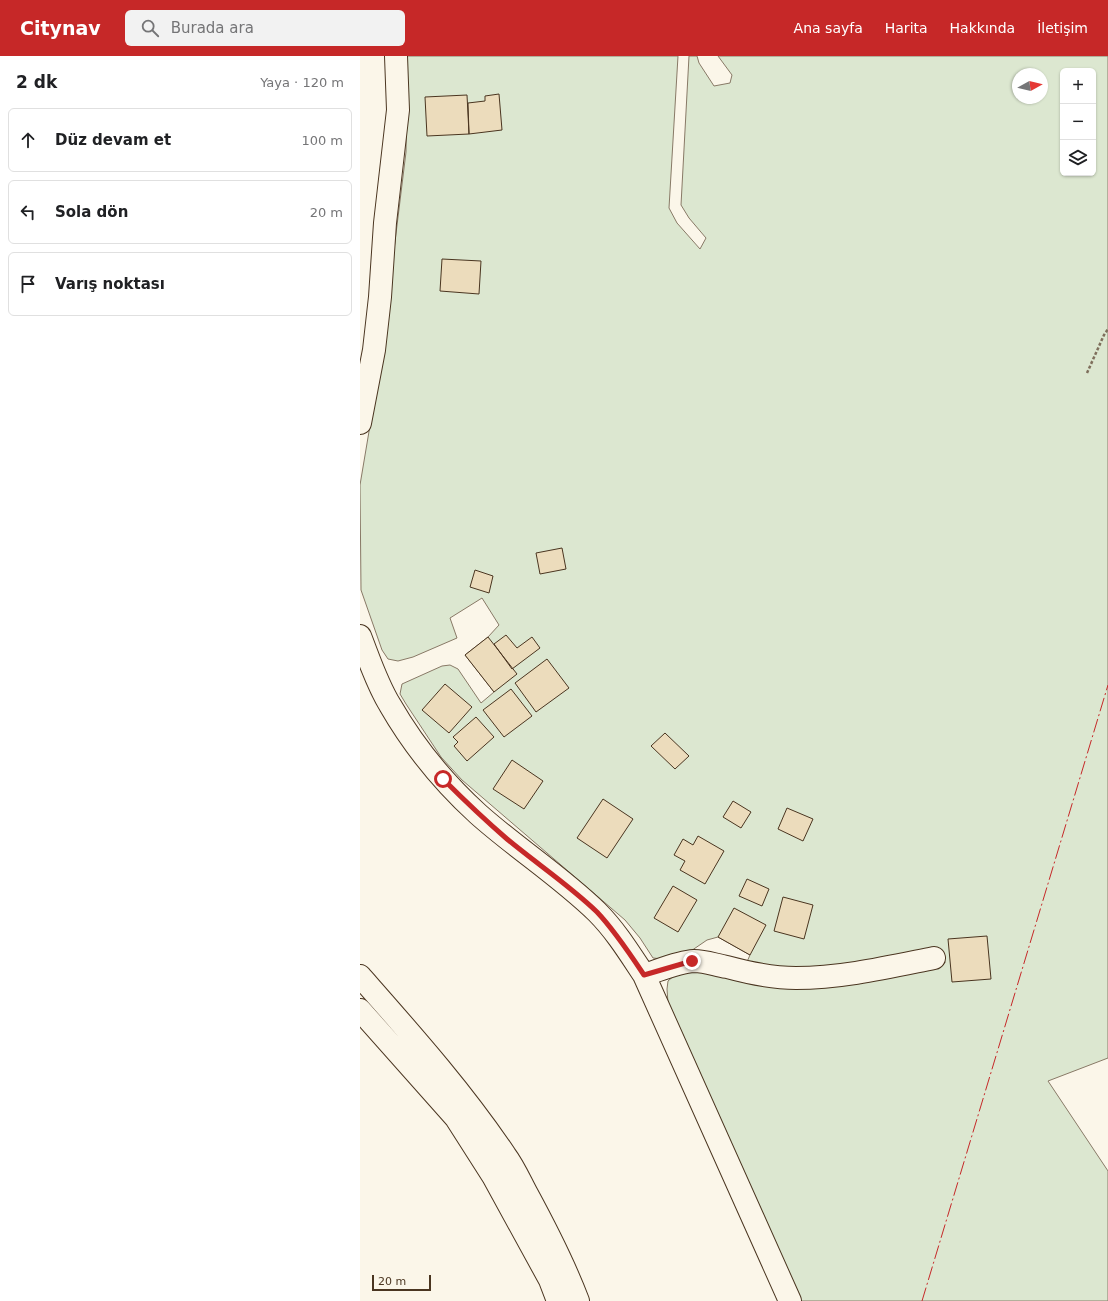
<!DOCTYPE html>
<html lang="tr">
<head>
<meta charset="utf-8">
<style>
  body { margin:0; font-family:"DejaVu Sans",sans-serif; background:#f2f2f2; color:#202124 }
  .controls { position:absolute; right:12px; top:12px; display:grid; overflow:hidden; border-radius:6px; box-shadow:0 1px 3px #0004 }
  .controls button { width:36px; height:36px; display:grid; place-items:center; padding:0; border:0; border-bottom:1px solid #e0e0e0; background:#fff; color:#202124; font:20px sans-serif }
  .compass { position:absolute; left:652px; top:12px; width:36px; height:36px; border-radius:50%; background:#fff; box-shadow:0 1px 3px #0004; rotate:82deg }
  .scale { position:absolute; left:12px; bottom:10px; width:59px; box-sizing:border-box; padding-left:4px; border:2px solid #4a3520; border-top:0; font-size:11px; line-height:14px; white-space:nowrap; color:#4a3520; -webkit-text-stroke:3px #fbf6e9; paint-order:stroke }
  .stop { position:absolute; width:12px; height:12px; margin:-9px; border:3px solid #c62828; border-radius:50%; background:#fff }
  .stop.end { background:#c62828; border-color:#fff; box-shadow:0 1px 4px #0008 }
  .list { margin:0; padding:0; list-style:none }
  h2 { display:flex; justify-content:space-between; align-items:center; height:52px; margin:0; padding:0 16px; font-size:17px }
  h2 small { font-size:13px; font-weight:400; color:#757577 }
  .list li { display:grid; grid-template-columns:26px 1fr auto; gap:12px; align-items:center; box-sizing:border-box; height:64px; margin:0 8px 8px; padding:0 8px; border:1px solid #e0e0e0; border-radius:6px }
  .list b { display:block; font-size:15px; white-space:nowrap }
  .list em { font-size:13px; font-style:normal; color:#757577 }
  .icon { flex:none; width:22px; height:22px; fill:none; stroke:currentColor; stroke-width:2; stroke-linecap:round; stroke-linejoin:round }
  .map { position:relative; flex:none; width:748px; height:1245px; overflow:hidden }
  header { display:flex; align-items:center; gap:24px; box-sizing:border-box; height:56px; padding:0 20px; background:#c62828; color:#fff }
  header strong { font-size:19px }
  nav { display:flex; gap:22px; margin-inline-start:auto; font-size:14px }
  .search { width:280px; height:36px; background:#f2f2f2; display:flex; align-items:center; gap:10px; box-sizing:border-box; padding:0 14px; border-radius:6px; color:#757577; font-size:15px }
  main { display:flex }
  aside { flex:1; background:#fff }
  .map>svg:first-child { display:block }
  .green { fill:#dce7d0; stroke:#887966; fill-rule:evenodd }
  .building { fill:#ecdcbc; stroke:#4a3520 }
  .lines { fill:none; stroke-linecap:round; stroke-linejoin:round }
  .minor-casing { stroke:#4a3520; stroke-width:24 }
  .major-casing { stroke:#4a3520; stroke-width:24 }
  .path { stroke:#7f6f5c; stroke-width:2.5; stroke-dasharray:3 2; stroke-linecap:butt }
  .minor { stroke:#fbf6e9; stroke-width:22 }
  .major { stroke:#fbf6e9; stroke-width:22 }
  .power { stroke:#c62828; stroke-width:1; stroke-dasharray:14 3 2 3; stroke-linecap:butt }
  .route { stroke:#c62828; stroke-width:5 }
</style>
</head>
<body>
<header>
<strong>Citynav</strong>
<div class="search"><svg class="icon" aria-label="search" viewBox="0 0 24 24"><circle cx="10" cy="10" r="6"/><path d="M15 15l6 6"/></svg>Burada ara</div>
<nav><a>Ana sayfa</a><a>Harita</a><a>Hakkında</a><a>İletişim</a></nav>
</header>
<main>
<aside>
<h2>2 dk<small>Yaya · 120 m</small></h2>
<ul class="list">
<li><svg class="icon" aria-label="ahead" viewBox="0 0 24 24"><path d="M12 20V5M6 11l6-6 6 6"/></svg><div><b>Düz devam et</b></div><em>100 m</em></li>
<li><svg class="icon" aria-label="left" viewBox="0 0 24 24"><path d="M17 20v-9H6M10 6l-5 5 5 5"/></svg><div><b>Sola dön</b></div><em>20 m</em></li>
<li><svg class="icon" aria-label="arrive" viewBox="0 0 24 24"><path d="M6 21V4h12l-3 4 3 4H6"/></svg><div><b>Varış noktası</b></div></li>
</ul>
</aside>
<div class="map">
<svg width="748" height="1245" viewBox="0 0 748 1245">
  <rect width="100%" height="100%" fill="#fbf6e9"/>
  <path class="green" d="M45 0H318L309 152 317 167 340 193 346 182 329 162 321 149 329 0H337L339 7 354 30 370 27 372 19 358 0H748V1002L688 1025 748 1115V1245H440L308 947 307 933 308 925 316 918 339 913 504 921 585 907 581 894 487 912 461 915 386 908 390 899 358 881 347 884 328 897 303 903 293 902 280 882 265 864 102 724 81 701 46 648 40 638 42 628 82 610 90 609 98 613 121 647 134 636 105 599 128 581 139 569 122 542 90 562 97 582 53 601 38 605 28 603 22 594 1 534 0 429 19 316 46 96 47 30ZM703 15H733V117H703ZM658 18H682V42H658Z"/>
  <path class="building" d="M139 38 142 74 109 78 108 47 125 45V40Z
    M107 39 109 78 67 80 65 41Z
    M82 203 121 205 119 238 80 235Z
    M202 492 206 513 180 518 176 497Z
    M115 514 133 520 129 537 110 531Z
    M146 579 157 592 172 581 180 592 152 613 134 588Z
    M128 581 157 618 134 636 105 599Z
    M187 603 209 632 176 656 155 627Z
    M85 628 112 651 89 677 62 654Z
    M151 633 172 660 144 681 123 654Z
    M116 661 134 681 107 705 94 690 98 686 93 681Z
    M305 677 329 700 315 713 291 690Z
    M152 704 183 725 164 753 133 733Z
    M243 743 273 763 247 802 217 782Z
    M373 745 391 756 381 772 363 761Z
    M427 752 453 763 443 785 418 773Z
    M338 780 364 795 345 828 320 814 325 805 314 799 323 783 333 789Z
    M387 823 409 833 402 850 379 840Z
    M313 830 337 844 318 876 294 862Z
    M423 841 453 849 444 883 414 875Z
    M374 852 406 869 390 899 358 881Z
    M627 880 631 923 592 926 588 883Z"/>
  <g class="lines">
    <defs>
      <path id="minor" d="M0 367 14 294 20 241 25 167 38 54 36 0
        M0 580C9 603 17 628 30 649 53 689 84 727 118 758 156 792 200 820 237 856 256 875 270 898 284 919L430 1245
        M284 919C300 914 318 906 334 905 346 905 355 909 367 911 389 917 413 922 436 922 482 922 529 911 574 902"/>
      <path id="major" d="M0 920C51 978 102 1035 145 1099 154 1111 160 1125 167 1138 186 1173 204 1208 218 1245
        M0 954 96 1062 133 1120 190 1224 198 1245"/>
    </defs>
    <use href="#minor" class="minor-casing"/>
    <use href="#major" class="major-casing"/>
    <path class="path" d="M727 317 744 279 748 273"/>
    <use href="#minor" class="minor"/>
    <use href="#major" class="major"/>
    <path class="power" d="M562 1245 748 629"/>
  </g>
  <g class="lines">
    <path class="route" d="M83 723C104 744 125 764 147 783 177 808 209 829 237 856 255 875 270 898 284 919L332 905"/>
  </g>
</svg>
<div class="controls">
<button>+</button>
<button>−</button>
<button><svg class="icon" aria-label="layers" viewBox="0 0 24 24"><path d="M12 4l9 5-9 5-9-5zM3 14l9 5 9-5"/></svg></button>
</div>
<svg class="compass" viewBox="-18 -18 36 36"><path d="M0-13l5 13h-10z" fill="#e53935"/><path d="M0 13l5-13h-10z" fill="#757577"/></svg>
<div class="scale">20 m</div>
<div class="stop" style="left:83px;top:723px"></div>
<div class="stop end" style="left:332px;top:905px"></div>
</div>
</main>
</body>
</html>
